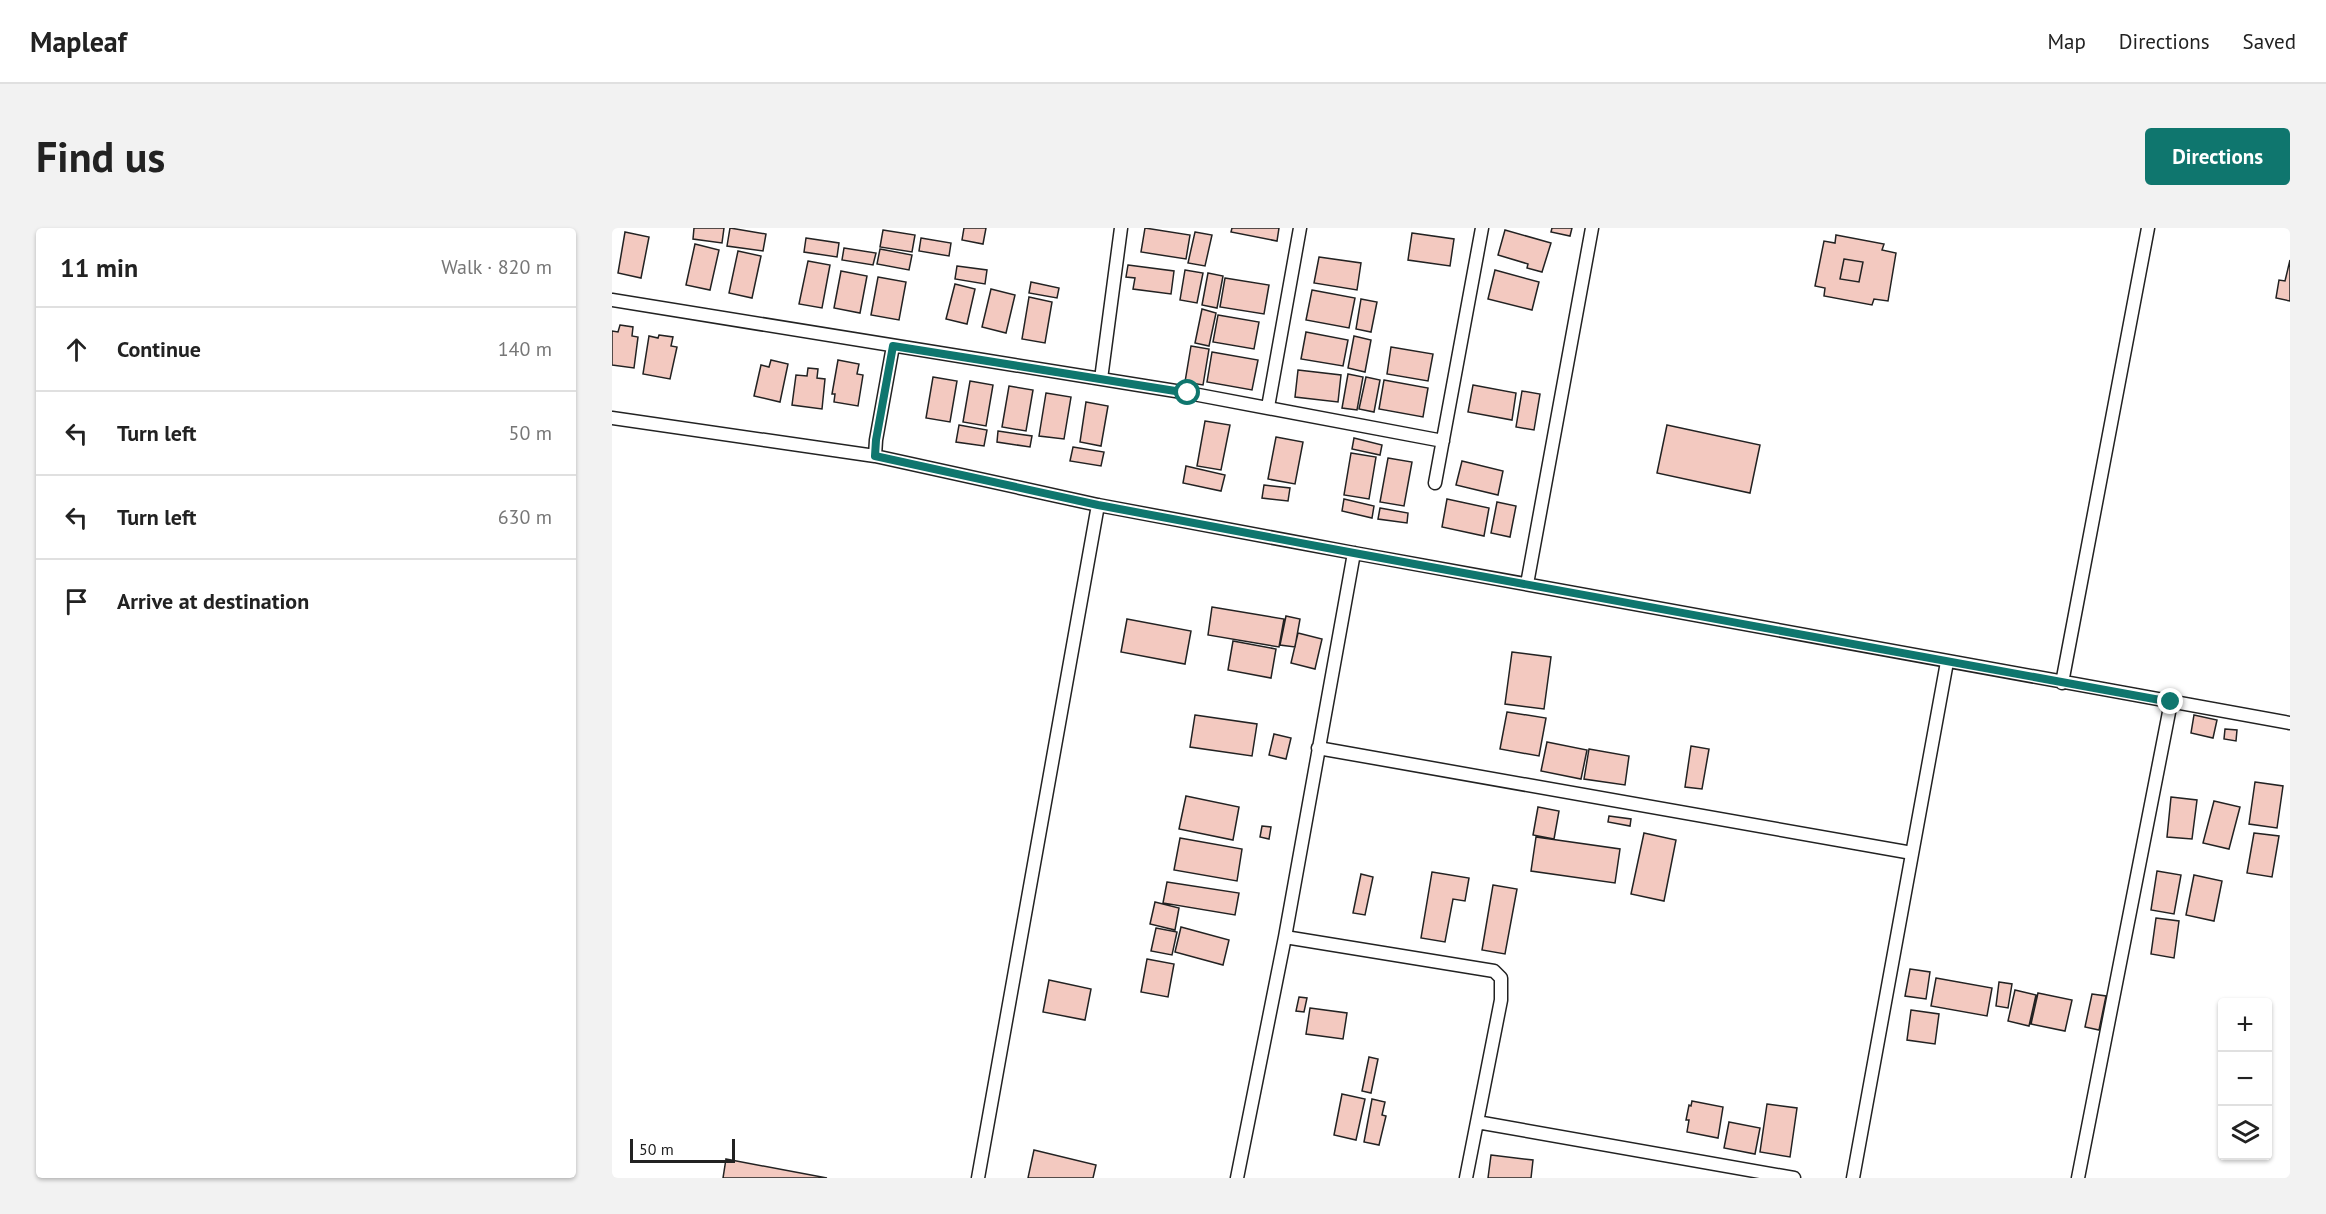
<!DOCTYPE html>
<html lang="en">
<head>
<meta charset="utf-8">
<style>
  body { margin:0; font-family:"PT Sans",sans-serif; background:#f2f2f2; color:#222 }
  .controls { position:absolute; right:18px; bottom:18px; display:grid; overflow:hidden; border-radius:6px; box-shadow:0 2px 4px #0004 }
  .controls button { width:54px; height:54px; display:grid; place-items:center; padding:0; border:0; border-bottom:2px solid #e0e0e0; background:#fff; color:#222; font:30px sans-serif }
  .scale { position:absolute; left:18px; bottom:15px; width:105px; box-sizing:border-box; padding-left:6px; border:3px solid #222; border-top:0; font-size:16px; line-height:21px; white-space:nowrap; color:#222; -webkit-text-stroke:4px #fff; paint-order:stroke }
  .stop { position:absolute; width:18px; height:18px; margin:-14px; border:4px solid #0f766e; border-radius:50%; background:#fff }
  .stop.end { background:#0f766e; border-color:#fff; box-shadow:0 2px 6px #0008 }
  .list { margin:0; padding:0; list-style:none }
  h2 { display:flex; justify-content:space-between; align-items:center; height:78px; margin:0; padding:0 24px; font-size:26px }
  h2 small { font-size:20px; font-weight:400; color:#767676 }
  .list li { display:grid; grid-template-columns:39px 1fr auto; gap:18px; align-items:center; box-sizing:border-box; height:84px; padding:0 24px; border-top:2px solid #e0e0e0 }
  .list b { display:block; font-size:22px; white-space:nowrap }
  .list em { font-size:20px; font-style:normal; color:#767676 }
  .icon { flex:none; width:33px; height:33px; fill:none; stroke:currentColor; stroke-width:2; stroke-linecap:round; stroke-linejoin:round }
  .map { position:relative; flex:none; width:1678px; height:950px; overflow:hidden; border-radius:6px }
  header { display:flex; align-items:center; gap:36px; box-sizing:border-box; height:84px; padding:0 30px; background:#fff; border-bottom:2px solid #e0e0e0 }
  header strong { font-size:28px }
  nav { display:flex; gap:33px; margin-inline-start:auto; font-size:21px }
  .intro { display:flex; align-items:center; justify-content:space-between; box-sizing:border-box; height:144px; padding:0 36px }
  h1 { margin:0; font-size:42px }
  .button { padding:15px 27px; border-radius:6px; background:#0f766e; color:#fff; font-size:21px; font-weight:700 }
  main { display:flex; gap:36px; padding:0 36px }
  aside { flex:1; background:#fff; border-radius:6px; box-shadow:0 2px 4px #0004 }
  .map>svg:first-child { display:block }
  .building { fill:#f3c9c0; stroke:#222; stroke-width:1.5; fill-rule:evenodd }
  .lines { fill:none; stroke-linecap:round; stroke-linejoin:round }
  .minor-casing { stroke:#222; stroke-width:15 }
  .minor { stroke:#fff; stroke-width:12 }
  .route { stroke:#0f766e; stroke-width:8 }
</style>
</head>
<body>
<header>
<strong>Mapleaf</strong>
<nav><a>Map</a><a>Directions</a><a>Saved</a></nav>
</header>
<div class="intro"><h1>Find us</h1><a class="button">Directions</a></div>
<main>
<aside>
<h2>11 min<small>Walk · 820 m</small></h2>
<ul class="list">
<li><svg class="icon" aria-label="ahead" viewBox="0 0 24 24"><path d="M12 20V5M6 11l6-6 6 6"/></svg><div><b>Continue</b></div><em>140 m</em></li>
<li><svg class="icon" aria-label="left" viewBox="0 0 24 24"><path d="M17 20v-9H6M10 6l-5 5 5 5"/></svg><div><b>Turn left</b></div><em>50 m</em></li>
<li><svg class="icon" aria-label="left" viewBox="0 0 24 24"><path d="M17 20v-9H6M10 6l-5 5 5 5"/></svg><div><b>Turn left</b></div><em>630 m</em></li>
<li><svg class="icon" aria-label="arrive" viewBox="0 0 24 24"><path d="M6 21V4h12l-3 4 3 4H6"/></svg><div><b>Arrive at destination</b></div></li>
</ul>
</aside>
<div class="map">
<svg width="1678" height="950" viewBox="0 0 1678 950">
  <rect width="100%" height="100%" fill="#fff"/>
  <path class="building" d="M82 0H112L110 15 81 11Z
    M118 0 154 6 151 23 115 18Z
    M352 0H374L371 16 350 12Z
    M533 0 578 7 574 31 529 24Z
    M620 0H667L665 13 619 4Z
    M940 0H960L958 8 939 4Z
    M271 2 303 7 300 24 268 19Z
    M893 2 939 15 930 44 915 40 916 36 886 27Z
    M13 4 37 9 29 50 6 45Z
    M583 4 600 7 593 38 576 35Z
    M800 5 842 11 838 38 796 32Z
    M1224 7 1272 16 1270 22 1284 25 1276 73 1262 71 1260 77 1212 68 1213 60 1203 58 1212 13 1223 15ZM1232 31 1251 34 1247 54 1228 51Z
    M194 10 227 15 225 29 192 24Z
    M309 10 339 15 337 28 307 23Z
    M83 16 107 22 98 62 74 57Z
    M232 20 264 25 261 37 230 32Z
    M268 21 300 27 297 42 265 36Z
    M126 23 149 28 140 70 117 65Z
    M707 29 749 35 745 62 702 55Z
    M1232 31 1251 34 1247 54 1228 51Z
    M1678 32V73L1664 70 1667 52 1673 53Z
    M196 33 218 37 210 80 187 76Z
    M516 37 562 43 559 66 521 61 523 50 514 49Z
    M345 38 375 42 373 56 343 51Z
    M573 42 591 45 585 75 568 72Z
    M883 42 927 54 920 82 876 71Z
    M229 43 255 48 248 85 222 80Z
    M596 45 611 48 605 80 590 77Z
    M266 49 294 54 287 92 259 87Z
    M613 50 657 57 652 86 608 79Z
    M419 54 447 60 445 70 417 65Z
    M343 56 363 61 355 96 334 91Z
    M379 61 403 67 394 105 370 99Z
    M700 62 743 70 737 100 694 92Z
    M417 69 440 74 433 115 410 111Z
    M749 71 765 74 759 104 744 101Z
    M590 81 604 85 597 118 583 115Z
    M606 87 647 94 642 121 601 114Z
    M8 97 21 99 20 108 26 109 22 140 0 137V103L6 104Z
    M694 104 736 112 731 138 689 131Z
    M47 107 61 109 59 118 65 119 58 151 31 146 37 108 46 110Z
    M742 108 759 112 753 144 736 140Z
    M579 118 597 121 591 157 573 154Z
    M779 119 821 126 816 153 775 146Z
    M600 124 646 132 640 162 595 154Z
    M159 132 176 136 168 174 142 168 149 137 157 139Z
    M226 132 247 136 245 146 251 147 246 178 222 174 223 166H220Z
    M196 140 206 141 205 150 213 151 210 181 180 177 184 147 195 148Z
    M686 142 729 147 726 174 683 169Z
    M736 146 751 149 745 182 730 180Z
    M321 149 345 153 338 194 314 190Z
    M754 149 768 152 762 184 747 181Z
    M772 152 816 160 811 189 767 181Z
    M358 153 381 157 374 198 351 194Z
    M861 157 904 165 900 192 856 184Z
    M397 158 421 162 414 203 390 199Z
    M910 163 928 166 922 202 904 199Z
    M434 165 459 169 452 211 427 208Z
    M474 174 496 178 489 218 468 214Z
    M593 193 618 197 609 242 585 238Z
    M347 197 375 202 372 218 344 214Z
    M1055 197 1148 217 1138 265 1045 245Z
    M386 203 420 208 418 219 385 214Z
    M664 209 691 214 683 256 656 251Z
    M742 210 770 217 768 227 740 221Z
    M461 219 492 224 489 238 458 233Z
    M739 225 764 229 757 271 732 267Z
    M776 230 800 234 792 278 768 274Z
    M850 233 891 243 886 267 844 257Z
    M574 238 613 247 609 263 571 255Z
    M652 257 678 260 676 273 650 270Z
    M732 271 762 278 760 290 730 283Z
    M835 271 877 280 872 308 830 299Z
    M885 274 904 278 898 309 879 305Z
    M768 280 796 285 795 295 766 291Z
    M600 379 672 391 667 419 596 407Z
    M674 388 688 391 683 419 668 417Z
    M515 391 579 403 573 436 509 424Z
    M686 405 710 411 703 441 679 435Z
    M621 413 664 421 659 450 616 442Z
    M900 424 939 429 932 481 893 476Z
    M895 484 934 490 927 528 888 521Z
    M583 487 645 496 640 528 578 519Z
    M1582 487 1605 492 1601 510 1579 505Z
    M1613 501 1625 502 1624 513 1612 511Z
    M662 506 679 510 674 531 657 527Z
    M935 514 975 522 969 551 929 543Z
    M1079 518 1097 521 1090 561 1073 559Z
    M977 521 1017 528 1013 557 972 551Z
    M1643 554 1671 558 1665 600 1637 596Z
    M574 568 627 579 621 612 567 601Z
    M1559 569 1585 572 1580 611 1555 609Z
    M1602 573 1628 579 1617 621 1591 615Z
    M926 579 947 583 942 611 921 607Z
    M997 588 1019 591 1018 598 996 594Z
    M650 598 659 599 657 611 648 609Z
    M1032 605 1064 612 1052 673 1019 666Z
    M1642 605 1667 608 1660 649 1635 645Z
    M924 609 1008 621 1003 655 919 643Z
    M568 610 630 621 625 653 562 642Z
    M1545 643 1569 647 1562 686 1539 682Z
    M820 644 857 650 853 673 841 671 833 714 809 710Z
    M749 646 761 649 753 687 741 685Z
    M1582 647 1610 653 1602 693 1574 687Z
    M555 654 627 665 623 687 551 675Z
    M881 657 905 661 893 726 870 722Z
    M543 674 567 680 563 702 538 696Z
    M1544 690 1567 693 1562 730 1539 726Z
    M569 699 617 712 611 737 563 724Z
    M544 700 565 704 560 727 539 723Z
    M535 731 562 736 556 769 529 764Z
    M1298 741 1318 744 1314 771 1293 768Z
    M1324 750 1380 760 1375 788 1319 778Z
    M437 752 479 761 473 792 431 784Z
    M1387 754 1400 756 1396 780 1384 778Z
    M1403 762 1424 767 1417 798 1396 793Z
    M1426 765 1460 772 1453 803 1419 796Z
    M1480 766 1494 768 1487 802 1473 799Z
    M687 769 695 770 692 784 684 783Z
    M698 780 735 785 731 811 694 806Z
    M1299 782 1327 786 1323 816 1295 812Z
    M757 829 766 831 759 865 750 863Z
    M730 866 753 871 744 912 722 907Z
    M760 871 773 874 770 887 774 888 767 917 752 914Z
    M1080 873 1111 879 1106 910 1075 904 1077 892H1074L1077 877 1079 878Z
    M1155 876 1185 880 1178 929 1148 924Z
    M1117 894 1148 900 1143 926 1112 920Z
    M422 922 484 937 481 950H416Z
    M879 927 921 932 919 950H876Z
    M114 931 215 950H111Z"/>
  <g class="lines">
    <defs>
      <path id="minor" d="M0 72 576 165 831 213
        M489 151 509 0
        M656 179 688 0
        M0 190 263 228 486 277 742 325 1678 495
        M263 228 264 212 281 118
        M823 255 870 0
        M915 356 980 0
        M1450 455 1536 0
        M706 520 1300 625
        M673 709 882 743 889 750V772L854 950
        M865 894 1182 950
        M366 950 486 277
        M625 950 673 709 742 325
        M1241 950 1335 434
        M1466 950 1559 474"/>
    </defs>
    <use href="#minor" class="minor-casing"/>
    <use href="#minor" class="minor"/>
  </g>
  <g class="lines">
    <path class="route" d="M576 165 281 118 264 212 263 228 486 277 742 325 1559 474"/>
  </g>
</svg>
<div class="controls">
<button>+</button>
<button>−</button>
<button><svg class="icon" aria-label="layers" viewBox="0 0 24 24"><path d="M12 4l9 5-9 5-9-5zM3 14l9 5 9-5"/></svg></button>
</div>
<div class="scale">50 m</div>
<div class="stop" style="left:576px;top:165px"></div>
<div class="stop end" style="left:1559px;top:474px"></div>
</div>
</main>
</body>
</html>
